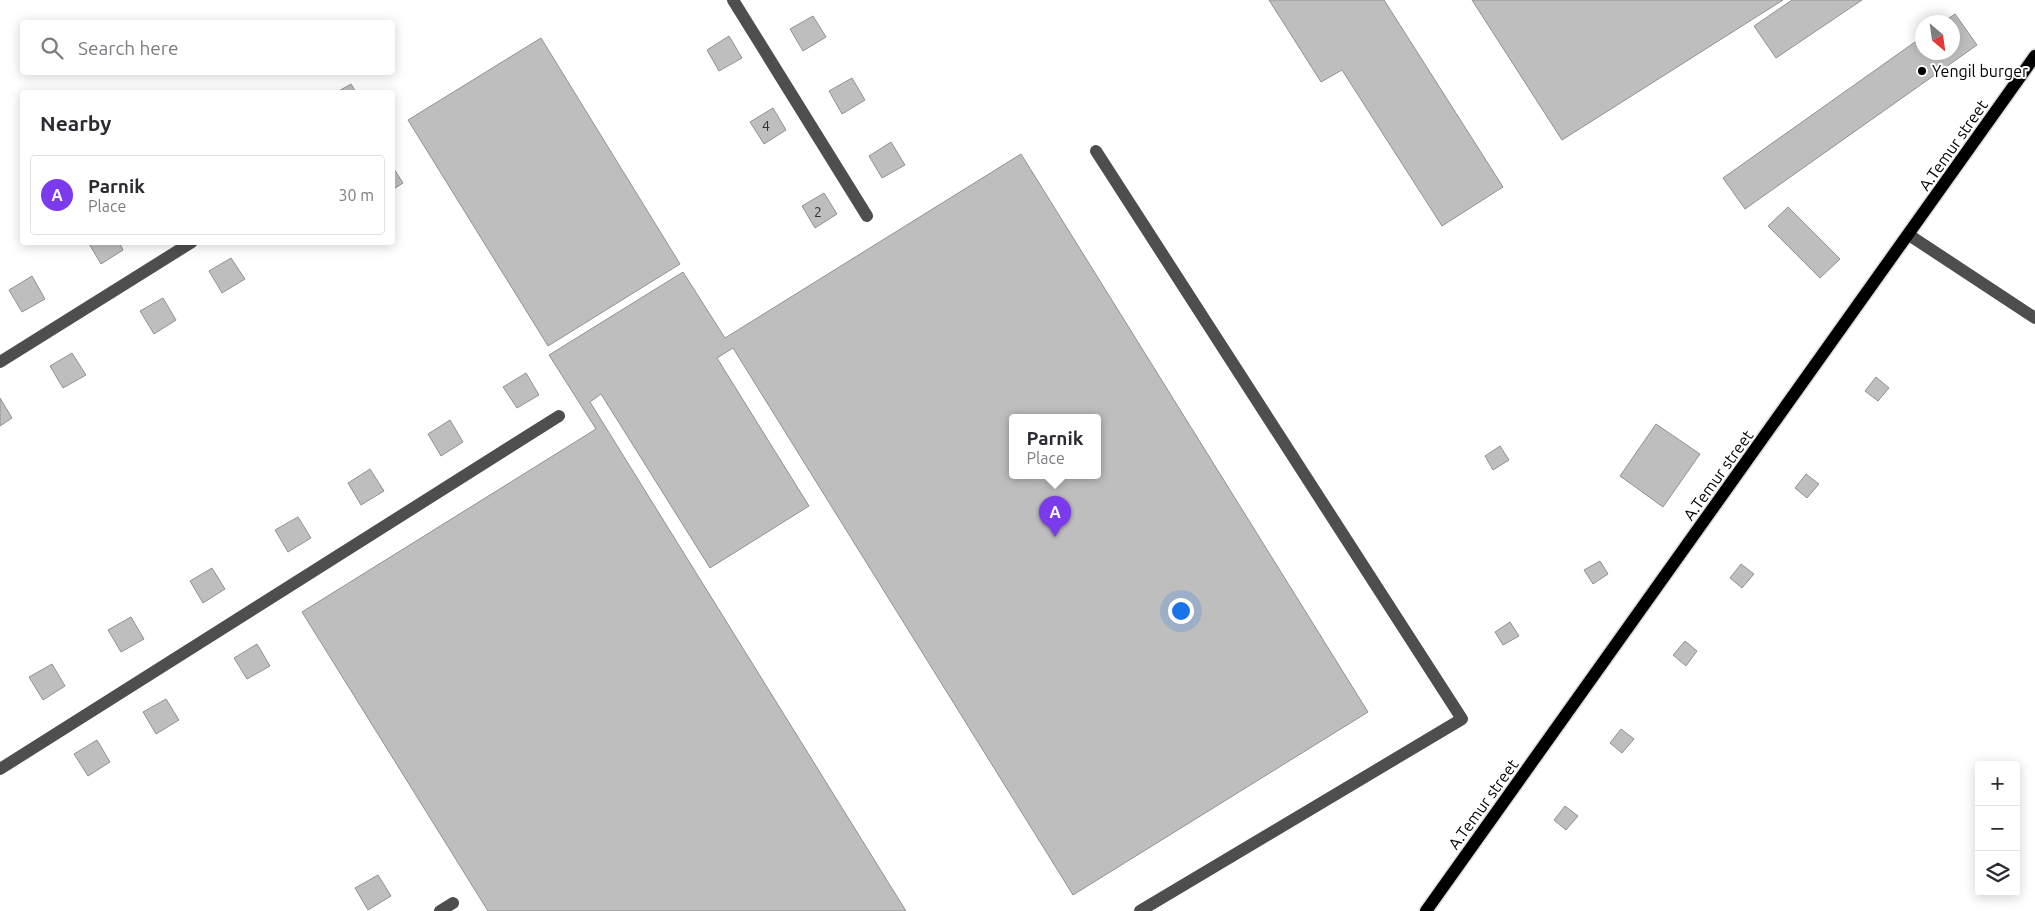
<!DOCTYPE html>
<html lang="en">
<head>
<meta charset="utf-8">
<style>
  body { margin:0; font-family:Ubuntu,sans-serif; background:#f7f7f7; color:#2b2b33 }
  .controls { position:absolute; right:15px; bottom:15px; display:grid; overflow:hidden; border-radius:5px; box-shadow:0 2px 12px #0003 }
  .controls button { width:45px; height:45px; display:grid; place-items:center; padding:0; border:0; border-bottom:1px solid #e1e1e2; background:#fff; color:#2b2b33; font:25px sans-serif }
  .compass { position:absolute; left:1915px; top:15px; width:45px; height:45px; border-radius:50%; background:#fff; box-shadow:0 2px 12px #0003; rotate:151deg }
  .you { position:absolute; left:1180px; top:610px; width:18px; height:18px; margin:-12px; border:4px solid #fff; border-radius:50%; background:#1a73e8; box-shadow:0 0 0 8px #1a73e833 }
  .badge { display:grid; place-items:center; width:32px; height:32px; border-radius:50%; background:#7c3aed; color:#fff; font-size:16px; font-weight:700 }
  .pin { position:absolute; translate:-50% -41px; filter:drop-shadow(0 1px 2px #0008) }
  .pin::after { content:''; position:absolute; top:26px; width:18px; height:15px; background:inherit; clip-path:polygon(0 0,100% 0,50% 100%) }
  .popup { position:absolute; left:1009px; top:414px; width:92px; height:65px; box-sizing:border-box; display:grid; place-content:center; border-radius:5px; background:#fff; filter:drop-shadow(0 1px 4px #0005); font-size:16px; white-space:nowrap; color:#7c7c81 }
  .popup b { font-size:19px; color:#2b2b33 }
  .popup::after { content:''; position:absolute; left:50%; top:100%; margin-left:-10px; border:10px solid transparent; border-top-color:#fff }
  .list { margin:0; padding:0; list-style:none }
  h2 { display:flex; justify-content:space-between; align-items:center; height:65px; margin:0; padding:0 20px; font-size:21px }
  h2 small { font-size:16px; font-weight:400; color:#7c7c81 }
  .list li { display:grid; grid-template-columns:32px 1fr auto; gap:15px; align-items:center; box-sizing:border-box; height:80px; margin:0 10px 10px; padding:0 10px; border:1px solid #e1e1e2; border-radius:5px }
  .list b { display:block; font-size:19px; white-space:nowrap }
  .list p { margin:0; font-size:16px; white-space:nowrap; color:#7c7c81 }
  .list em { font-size:16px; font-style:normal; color:#7c7c81 }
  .icon { flex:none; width:28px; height:28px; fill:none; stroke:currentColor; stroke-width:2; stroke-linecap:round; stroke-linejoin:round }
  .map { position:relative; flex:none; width:2035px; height:911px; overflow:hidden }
  .search { position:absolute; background:#fff; box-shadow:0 2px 12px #0003; left:20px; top:20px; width:375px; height:55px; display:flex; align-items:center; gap:12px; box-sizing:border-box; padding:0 18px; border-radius:5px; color:#7c7c81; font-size:19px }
  .panel { position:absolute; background:#fff; box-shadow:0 2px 12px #0003; left:20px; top:90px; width:375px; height:155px; border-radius:5px }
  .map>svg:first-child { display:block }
  .building { fill:#bebebe; stroke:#929292; fill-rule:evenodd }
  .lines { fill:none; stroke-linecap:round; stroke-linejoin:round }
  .major-casing { stroke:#dbdbdb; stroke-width:15 }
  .minor { stroke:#4e4e4e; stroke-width:12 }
  .major { stroke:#000; stroke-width:12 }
  .poi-dot { fill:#000; stroke:#fff; stroke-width:2 }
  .labels { text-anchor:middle; stroke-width:4; stroke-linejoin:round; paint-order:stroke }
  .number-label { font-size:14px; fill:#303030 }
  .poi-label { font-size:16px; fill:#000; stroke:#fff; text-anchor:start }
  .street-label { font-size:16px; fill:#000; stroke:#fff }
</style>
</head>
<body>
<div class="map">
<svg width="2035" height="911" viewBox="0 0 2035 911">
  <rect width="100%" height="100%" fill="#fff"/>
  <path class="building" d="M1269 0H1384L1503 187 1442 226 1342 70 1321 82Z
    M1472 0H1783L1562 140Z
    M1792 0H1862L1776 58 1754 26Z
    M1955 14 1977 45 1745 209 1723 178 1922 37V52H1952V22H1943Z
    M813 16 826 37 803 51 790 29Z
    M729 36 742 58 719 71 707 50Z
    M541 38 680 264 548 346 408 120Z
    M852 78 865 100 842 114 829 91Z
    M351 84 356 92H337Z
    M773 108 786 130 764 144 750 122Z
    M891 142 905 165 882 178 869 156Z
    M1021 154 1368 712 1073 895 733 348 717 358 809 506 710 568 601 394 590 402 906 911H488L302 612 596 429 549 355 683 272 725 338ZM1012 418H1098V476H1012Z
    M392 166 403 183 392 190Z
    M824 193 837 214 815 228 802 206Z
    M1788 207 1840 259 1820 278 1768 226Z
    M88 242H119L123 250 101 264Z
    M231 258 245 279 222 293 209 271Z
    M32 276 45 299 22 312 9 290Z
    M163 298 176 320 154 334 140 311Z
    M72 353 86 375 63 388 50 366Z
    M526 373 539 395 517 408 503 387Z
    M1876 377 1889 388 1878 401 1865 391Z
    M0 398 12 418 0 426Z
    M450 420 463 442 441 456 428 434Z
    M1656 424 1700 454 1663 507 1620 476Z
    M1500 446 1509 460 1493 470 1485 456Z
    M370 469 384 491 361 505 348 483Z
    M1806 474 1819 484 1807 498 1795 488Z
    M298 517 311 538 288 552 275 530Z
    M1600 561 1608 574 1593 584 1584 570Z
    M1741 564 1754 574 1742 588 1730 578Z
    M212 568 225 589 203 603 190 581Z
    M131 617 144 639 121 652 108 630Z
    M1510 622 1519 636 1503 645 1495 632Z
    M1685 641 1697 651 1686 666 1673 655Z
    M257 644 270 666 247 679 234 658Z
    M52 664 65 686 43 700 29 677Z
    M166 699 179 720 156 734 143 712Z
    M1621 729 1634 739 1622 753 1610 743Z
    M97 740 110 762 88 776 74 754Z
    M1565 806 1578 816 1566 830 1554 820Z
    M378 875 391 896 368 910 355 888Z"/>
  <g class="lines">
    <defs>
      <path id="major" d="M1426 911 2035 56"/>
    </defs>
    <use href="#major" class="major-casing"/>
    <path class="minor" d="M733 0 867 216
      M1096 151 1462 719 1140 911
      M1909 235 2035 318
      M0 362 192 242
      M0 769 559 416
      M440 911 453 903"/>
    <use href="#major" class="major"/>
  </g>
  <circle class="poi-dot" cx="1922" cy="71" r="5"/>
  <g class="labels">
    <g class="number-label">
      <text x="766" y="131">4</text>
      <text x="818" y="217">2</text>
    </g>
    <g class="poi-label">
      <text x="1932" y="77">Yengil burger</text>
    </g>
    <g class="street-label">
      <text transform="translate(1953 145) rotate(-55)" y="6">A.Temur street</text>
      <text transform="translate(1718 475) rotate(-54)" y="6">A.Temur street</text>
      <text transform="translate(1483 804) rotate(-54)" y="6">A.Temur street</text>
    </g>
  </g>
</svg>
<div class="controls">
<button>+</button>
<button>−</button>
<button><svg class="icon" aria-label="layers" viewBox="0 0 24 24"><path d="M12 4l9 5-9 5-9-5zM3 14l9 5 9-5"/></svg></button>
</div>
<svg class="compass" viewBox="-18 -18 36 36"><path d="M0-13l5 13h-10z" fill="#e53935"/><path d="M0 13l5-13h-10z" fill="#7c7c81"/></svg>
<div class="you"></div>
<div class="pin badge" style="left:1055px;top:537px">A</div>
<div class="popup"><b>Parnik</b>Place</div>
<div class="search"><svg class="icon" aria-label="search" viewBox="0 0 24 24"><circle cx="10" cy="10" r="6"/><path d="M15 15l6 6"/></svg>Search here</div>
<section class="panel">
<h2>Nearby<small></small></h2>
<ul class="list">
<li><span class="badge">A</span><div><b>Parnik</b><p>Place</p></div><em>30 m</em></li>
</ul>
</section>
</div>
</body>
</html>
